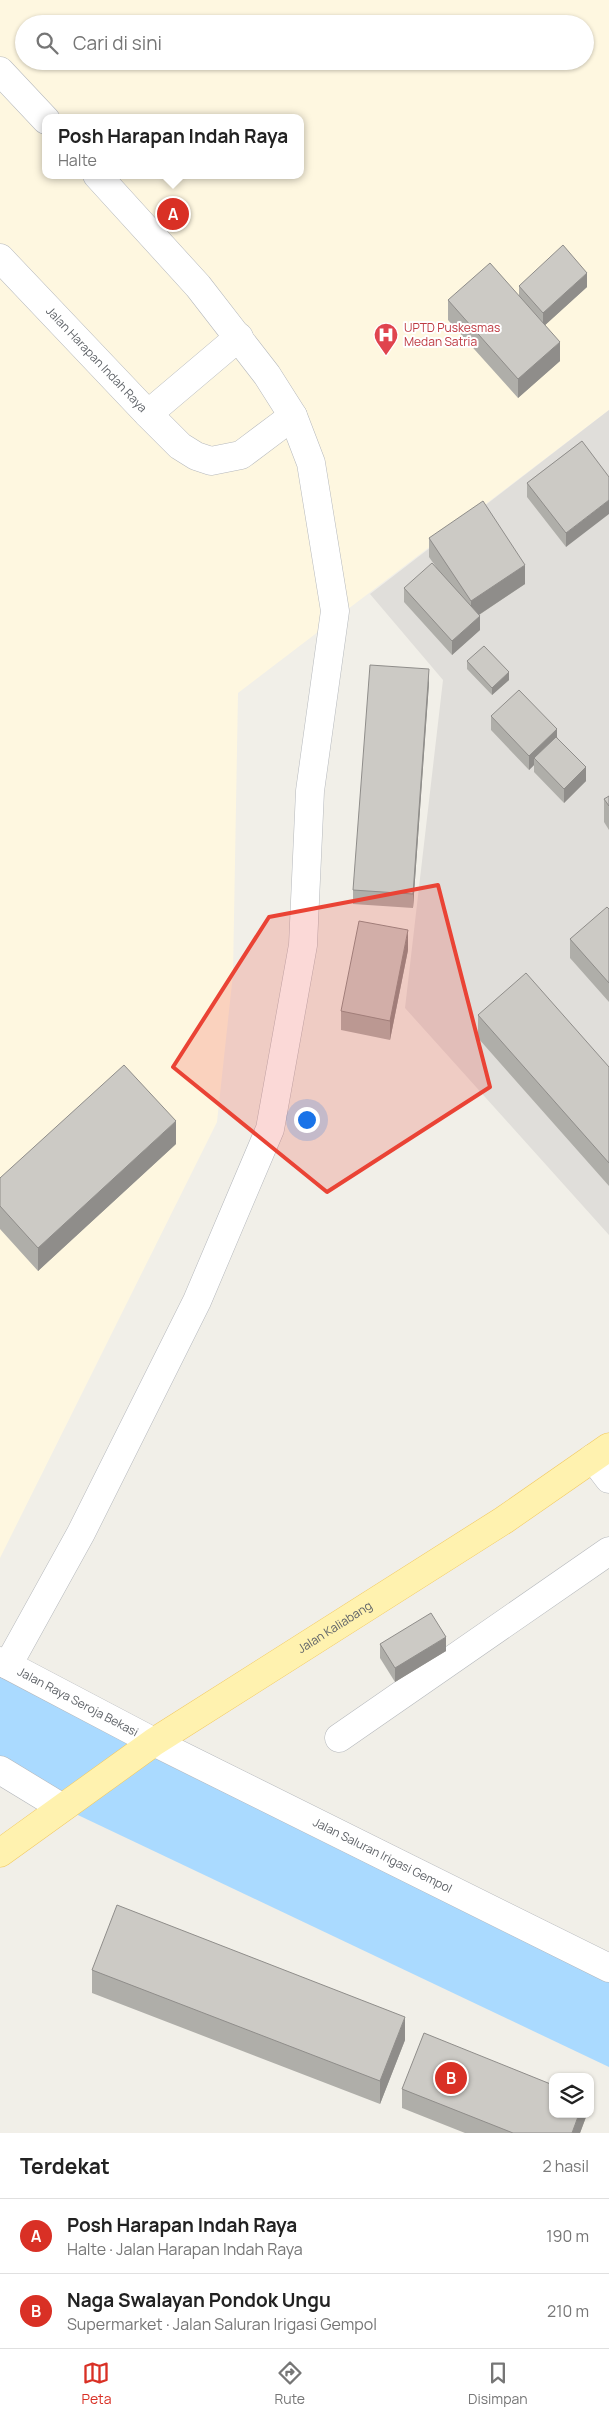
<!DOCTYPE html>
<html lang="id">
<head>
<meta charset="utf-8">
<style>
  body { margin:0; font-family:Manrope,sans-serif; background:#f6f6f6; color:#222 }
  .controls { position:absolute; right:15px; bottom:15px; display:grid; overflow:hidden; border-radius:10px; box-shadow:0 1px 4px #0004 }
  .controls button { width:45px; height:45px; display:grid; place-items:center; padding:0; border:0; border-bottom:1px solid #e0e0e0; background:#fff; color:#222; font:25px sans-serif }
  .you { position:absolute; left:306px; top:1119px; width:18px; height:18px; margin:-12px; border:4px solid #fff; border-radius:50%; background:#1a73e8; box-shadow:0 0 0 8px #1a73e833 }
  .badge { display:grid; place-items:center; width:32px; height:32px; border-radius:50%; background:#d93025; color:#fff; font-size:16px; font-weight:700 }
  .pin { position:absolute; translate:-50% -50%; border:2px solid #fff; box-shadow:0 1px 5px #0006 }
  .popup { position:absolute; left:42px; top:114px; width:262px; height:65px; box-sizing:border-box; display:grid; place-content:center; border-radius:10px; background:#fff; filter:drop-shadow(0 1px 4px #0005); font-size:16px; white-space:nowrap; color:#767676 }
  .popup b { font-size:19px; color:#222 }
  .popup::after { content:''; position:absolute; left:50%; top:100%; margin-left:-10px; border:10px solid transparent; border-top-color:#fff }
  .list { margin:0; padding:0; list-style:none }
  h2 { display:flex; justify-content:space-between; align-items:center; height:65px; margin:0; padding:0 20px; font-size:21px }
  h2 small { font-size:16px; font-weight:400; color:#767676 }
  .list li { display:grid; grid-template-columns:32px 1fr auto; gap:15px; align-items:center; box-sizing:border-box; height:75px; padding:0 20px; border-top:1px solid #e0e0e0 }
  .list b { display:block; font-size:19px; white-space:nowrap }
  .list p { margin:0; font-size:16px; white-space:nowrap; color:#767676 }
  .list em { font-size:16px; font-style:normal; color:#767676 }
  .icon { flex:none; width:28px; height:28px; fill:none; stroke:currentColor; stroke-width:2; stroke-linecap:round; stroke-linejoin:round }
  .map { position:relative; flex:none; width:609px; height:2133px; overflow:hidden }
  .search { position:absolute; background:#fff; box-shadow:0 1px 4px #0004; left:15px; right:15px; top:15px; height:55px; display:flex; align-items:center; gap:12px; box-sizing:border-box; padding:0 18px; border-radius:28px; color:#767676; font-size:19px }
  .sheet { height:215px; background:#fff }
  nav { display:flex; justify-content:space-around; align-items:center; box-sizing:border-box; height:70px; border-top:1px solid #e0e0e0; background:#fff; font-size:14px; color:#767676 }
  nav a { display:grid; justify-items:center; gap:2px }
  nav .on { color:#d93025 }
  .map>svg:first-child { display:block }
  .commercial { fill:#fef7e0; fill-rule:evenodd }
  .industrial { fill:#e0deda }
  .water { fill:#aadaff }
  .lines { fill:none; stroke-linecap:round; stroke-linejoin:round }
  .minor-casing { stroke:#b5b8bc; stroke-width:29 }
  .major-casing { stroke:#f2c960; stroke-width:29 }
  .minor { stroke:#fff; stroke-width:28 }
  .major { stroke:#fff2af; stroke-width:28 }
  .wall { fill:#afaea9 }
  .shaded-wall { fill:#8f8d8a }
  .building { fill:#cccac5; stroke:#8f8d8a }
  .marked { fill:#ea4335; fill-opacity:0.2; stroke:#ea4335; stroke-width:4; stroke-linejoin:round }
  .labels { text-anchor:middle; stroke-width:4; stroke-linejoin:round; paint-order:stroke }
  .health-label { font-size:12px; fill:#be3a42; stroke:#fff; text-anchor:start }
  .street-label { font-size:12px; fill:#5f6368; stroke:#fff }
</style>
</head>
<body>
<div class="map">
<svg width="609" height="2133" viewBox="0 0 609 2133">
  <rect width="100%" height="100%" fill="#f1efe8"/>
  <path class="commercial" d="M0 0H609V410L238 693 233 974 217 1122 0 1558ZM24 24H585V61H24ZM46 118H300V175H46Z"/>
  <path class="industrial" d="M609 410V1235L405 1008 443 680 370 594Z"/>
  <path class="water" d="M0 1660 609 1969V2067L61 1807 0 1770Z"/>
  <g class="lines">
    <defs>
      <g id="minor">
        <path d="M0 71 46 120"/>
        <path id="s1" d="M0 258 148 414 180 446 196 456 211 461 241 455 293 416"/>
        <path d="M148 414 239 337"/>
        <path d="M593 1458 609 1479"/>
        <path id="s2" d="M0 1661 154 1742 609 1968"/>
        <path d="M8 1665 81 1533 197 1301 270 1129 303 945 310 791 335 611 311 463 293 416 267 375 198 286 97 175"/>
        <path d="M339 1738 609 1551"/>
        <path d="M0 1770 61 1807"/>
      </g>
      <g id="major">
        <path id="s3" d="M0 1853 154 1742 504 1520 609 1447"/>
      </g>
    </defs>
    <use href="#minor" class="minor-casing"/>
    <use href="#major" class="major-casing"/>
    <use href="#minor" class="minor"/>
    <use href="#major" class="major"/>
  </g>
  <path class="wall" d="M519 286 587 287 545 325 560 361 518 398 448 320V300L519 295Z
    M582 441 566 547 527 497V483Z
    M429 538 525 584 479 615 480 630 452 655 404 602V588L436 567 429 557Z
    M467 661 509 680 492 695 467 669Z
    M429 683 413 908 353 904V890Z
    M491 716 557 737 586 781 564 803 534 772V765L529 770 491 730Z
    M609 796V830L604 822V799Z
    M609 909V1002L570 958V939Z
    M408 950 390 1040 341 1030V1011Z
    M478 1015 609 1067V1186L478 1038Z
    M176 1144 38 1271 0 1229V1178Z
    M380 1644 446 1651 395 1682 380 1658Z
    M92 1970 405 2040 380 2104 92 1993Z
    M402 2089 586 2114V2117L580 2133H465L402 2108Z"/>
  <path class="shaded-wall" d="M587 273V287L543 327V313Z
    M560 342V361L518 398V379Z
    M609 500V514L566 547V533Z
    M525 565V584L471 620V601Z
    M480 616V630L452 655V641Z
    M429 669V683L413 908V894Z
    M509 672V680L492 695V688Z
    M557 729V743L534 758V765L529 770V756Z
    M586 767V781L564 803V789Z
    M408 930V950L390 1040V1021Z
    M176 1121V1144L38 1271V1248Z
    M446 1637V1651L395 1682V1668Z
    M405 2017V2040L380 2104V2081Z
    M579 2114H586V2117L580 2133H572Z"/>
  <path class="building" d="M563 245 587 273 543 313 519 286Z
    M490 263 560 342 518 379 448 300Z
    M582 441 609 477V500L566 533 527 483Z
    M483 501 525 565 471 601 429 538Z
    M432 563 480 616 452 641 404 588Z
    M484 646 509 672 492 688 467 661Z
    M370 665 429 669 413 894 353 890Z
    M519 690 557 729 529 756 491 716Z
    M556 737 586 767 564 789 534 758Z
    M609 796V806L604 799Z
    M607 907 609 909V983L570 939Z
    M359 921 408 930 390 1021 341 1011Z
    M526 973 609 1067V1163L478 1015Z
    M124 1065 176 1121 38 1248 0 1206V1178Z
    M431 1613 446 1637 395 1668 380 1644Z
    M117 1905 405 2017 380 2081 92 1970Z
    M424 2033 553 2085V2114H579L572 2133H513L402 2089Z"/>
  <path class="marked" d="M438 885 490 1087 327 1192 173 1067 269 917Z"/>
  <defs>
    <symbol id="hospital-pin" viewBox="-11 -11 22 30"><path d="M0 17L-7.5 6A9.5 9.5 0 1 1 7.5 6Z" fill="#e0444e" stroke="#fff"/><path d="M-5-5h3v3.5h4V-5h3V5h-3V1.5h-4V5h-3Z" fill="#fff"/></symbol>
  </defs>
  <g fill-rule="evenodd">
    <use href="#hospital-pin" x="372" y="321" width="28" height="38"/>
  </g>
  <g class="labels">
    <g class="health-label">
      <text x="404" y="332">UPTD Puskesmas<tspan x="404" dy="14">Medan Satria</tspan></text>
    </g>
    <g class="street-label">
      <text dy="4" stroke="none"><textPath href="#s1" startOffset="140">Jalan Harapan Indah Raya</textPath></text>
      <text dy="4" stroke="none"><textPath href="#s3" startOffset="404">Jalan Kaliabang</textPath></text>
      <text dy="4" stroke="none"><textPath href="#s2" startOffset="88">Jalan Raya Seroja Bekasi</textPath></text>
      <text dy="4" stroke="none"><textPath href="#s2" startOffset="429">Jalan Saluran Irigasi Gempol</textPath></text>
    </g>
  </g>
</svg>
<div class="controls">
<button><svg class="icon" aria-label="layers" viewBox="0 0 24 24"><path d="M12 4l9 5-9 5-9-5zM3 14l9 5 9-5"/></svg></button>
</div>
<div class="you"></div>
<div class="pin badge" style="left:173px;top:214px">A</div>
<div class="popup"><b>Posh Harapan Indah Raya</b>Halte</div>
<div class="pin badge" style="left:451px;top:2078px">B</div>
<div class="search"><svg class="icon" aria-label="search" viewBox="0 0 24 24"><circle cx="10" cy="10" r="6"/><path d="M15 15l6 6"/></svg>Cari di sini</div>
</div>
<section class="sheet">
<h2>Terdekat<small>2 hasil</small></h2>
<ul class="list">
<li><span class="badge">A</span><div><b>Posh Harapan Indah Raya</b><p>Halte · Jalan Harapan Indah Raya</p></div><em>190 m</em></li>
<li><span class="badge">B</span><div><b>Naga Swalayan Pondok Ungu</b><p>Supermarket · Jalan Saluran Irigasi Gempol</p></div><em>210 m</em></li>
</ul>
</section>
<nav>
<a class="on"><svg class="icon" aria-label="map" viewBox="0 0 24 24"><path d="M3 6l6-2 6 2 6-2v14l-6 2-6-2-6 2zM9 4v14M15 6v14"/></svg>Peta</a>
<a><svg class="icon" aria-label="directions" viewBox="0 0 24 24"><path d="M12 3l9 9-9 9-9-9zM9 14v-3h6M13 9l2 2-2 2"/></svg>Rute</a>
<a><svg class="icon" aria-label="saved" viewBox="0 0 24 24"><path d="M7 4h10v16l-5-4-5 4z"/></svg>Disimpan</a>
</nav>
</body>
</html>
